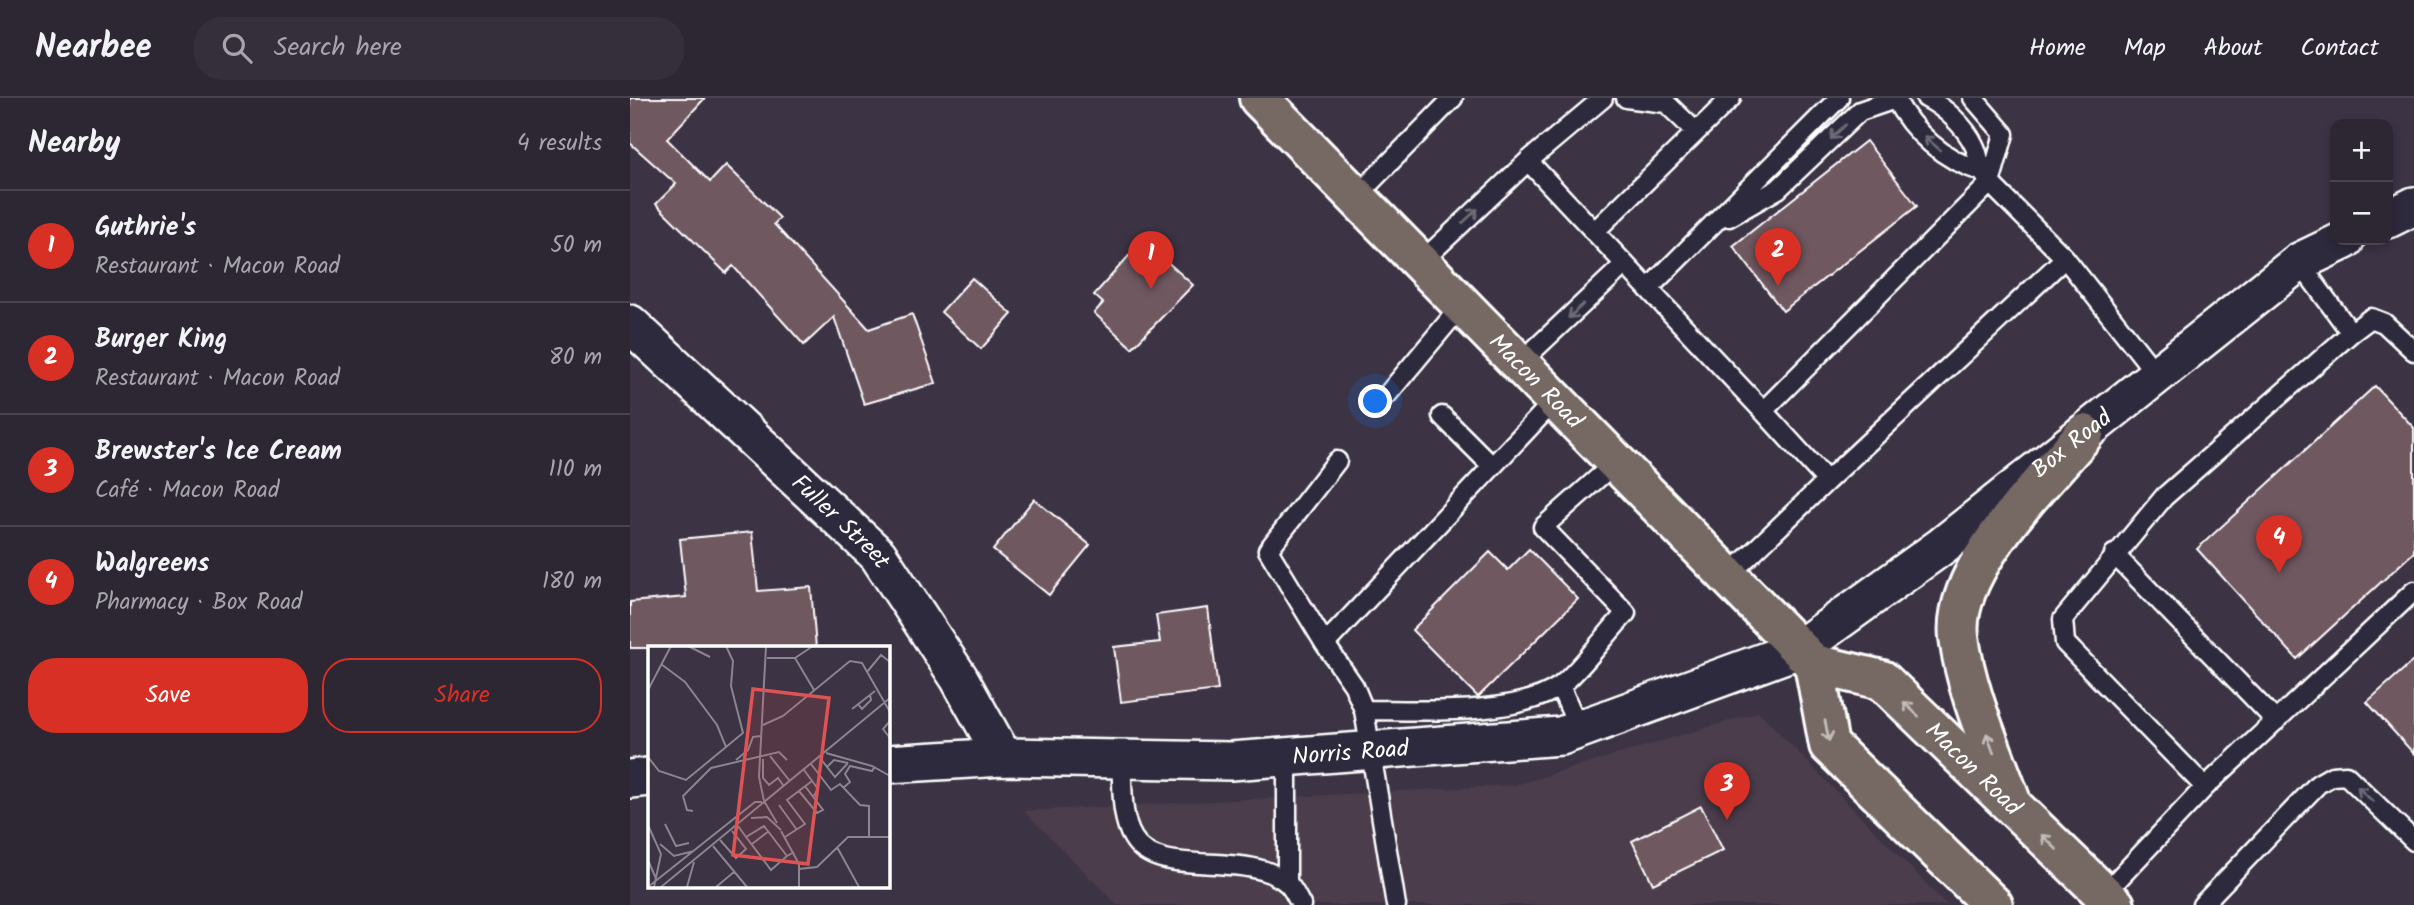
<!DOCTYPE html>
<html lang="en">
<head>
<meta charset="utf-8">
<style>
  body { margin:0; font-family:Kalam,sans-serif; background:#352e3b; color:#f1f3f6 }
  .controls { position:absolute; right:21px; top:21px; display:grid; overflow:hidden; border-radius:14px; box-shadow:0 4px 10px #0003 }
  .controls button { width:63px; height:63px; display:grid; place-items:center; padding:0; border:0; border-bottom:2px solid #48434e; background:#2d2633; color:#f1f3f6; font:35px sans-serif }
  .you { position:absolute; left:746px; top:304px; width:24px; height:24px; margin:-18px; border:5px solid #fff; border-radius:50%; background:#1a73e8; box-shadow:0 0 0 10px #1a73e833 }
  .badge { display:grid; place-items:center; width:46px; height:46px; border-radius:50%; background:#d93025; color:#fff; font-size:23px; font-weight:700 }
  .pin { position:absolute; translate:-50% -58px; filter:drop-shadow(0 2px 4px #0008) }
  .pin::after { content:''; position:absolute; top:37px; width:24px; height:21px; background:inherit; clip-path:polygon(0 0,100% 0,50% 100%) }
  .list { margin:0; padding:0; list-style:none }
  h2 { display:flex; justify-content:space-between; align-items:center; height:91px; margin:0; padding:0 28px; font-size:30px }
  h2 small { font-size:23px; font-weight:400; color:#a7a5ac }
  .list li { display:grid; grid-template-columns:46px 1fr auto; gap:21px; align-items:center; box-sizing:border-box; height:112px; padding:0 28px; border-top:2px solid #48434e }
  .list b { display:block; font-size:26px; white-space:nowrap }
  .list p { margin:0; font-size:23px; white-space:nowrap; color:#a7a5ac }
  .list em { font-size:23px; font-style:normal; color:#a7a5ac }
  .actions { display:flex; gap:14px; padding:21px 28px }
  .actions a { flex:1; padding:16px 0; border:2px solid #d93025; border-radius:28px; text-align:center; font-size:24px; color:#d93025 }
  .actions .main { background:#d93025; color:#fff }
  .icon { flex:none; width:38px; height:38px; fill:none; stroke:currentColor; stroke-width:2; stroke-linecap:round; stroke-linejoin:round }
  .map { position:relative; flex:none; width:1784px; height:807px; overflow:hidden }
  header { display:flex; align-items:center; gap:42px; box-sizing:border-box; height:98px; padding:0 35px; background:#2d2633; border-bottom:2px solid #48434e }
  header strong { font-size:33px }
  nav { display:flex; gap:38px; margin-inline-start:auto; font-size:24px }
  .search { width:490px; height:63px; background:#352e3b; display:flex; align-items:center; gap:18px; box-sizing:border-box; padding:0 24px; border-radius:28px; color:#a7a5ac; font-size:26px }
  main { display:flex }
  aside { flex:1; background:#2d2633 }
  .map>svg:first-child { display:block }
  .built { fill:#4b3e4c }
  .building { fill:#6f5860; stroke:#fff; stroke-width:2 }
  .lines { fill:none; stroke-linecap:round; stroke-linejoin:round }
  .service-casing { stroke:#fff; stroke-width:23 }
  .minor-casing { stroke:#fff; stroke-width:42 }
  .primary-casing { stroke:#fff; stroke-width:44 }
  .service { stroke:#2f2a3d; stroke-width:18 }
  .minor { stroke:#2f2a3d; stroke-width:37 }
  .primary { stroke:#766964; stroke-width:38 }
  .oneway { stroke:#6d6a77 }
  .oneway2 { stroke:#c1bcb9 }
  .labels { text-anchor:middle; stroke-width:5; stroke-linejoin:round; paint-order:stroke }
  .street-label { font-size:24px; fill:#fff; stroke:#2f2a3d }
  .inset-road { fill:none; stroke:#8a858f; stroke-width:2 }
  .view { fill:#de5353; fill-opacity:0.15; stroke:#de5353; stroke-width:3.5 }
  .inset-edge { fill:none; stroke:#fff; stroke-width:3.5 }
</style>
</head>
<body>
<header>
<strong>Nearbee</strong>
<div class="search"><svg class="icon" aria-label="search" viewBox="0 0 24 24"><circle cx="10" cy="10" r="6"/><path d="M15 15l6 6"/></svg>Search here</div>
<nav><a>Home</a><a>Map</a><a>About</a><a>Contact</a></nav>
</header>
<main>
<aside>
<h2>Nearby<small>4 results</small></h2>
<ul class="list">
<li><span class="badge">1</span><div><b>Guthrie's</b><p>Restaurant · Macon Road</p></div><em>50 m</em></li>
<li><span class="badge">2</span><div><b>Burger King</b><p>Restaurant · Macon Road</p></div><em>80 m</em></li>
<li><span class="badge">3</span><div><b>Brewster's Ice Cream</b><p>Café · Macon Road</p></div><em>110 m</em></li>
<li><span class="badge">4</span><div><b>Walgreens</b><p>Pharmacy · Box Road</p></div><em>180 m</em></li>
</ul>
<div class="actions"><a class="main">Save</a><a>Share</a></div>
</aside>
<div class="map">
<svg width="1784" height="807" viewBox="0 0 1784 807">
  <rect width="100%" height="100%" fill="#3c3344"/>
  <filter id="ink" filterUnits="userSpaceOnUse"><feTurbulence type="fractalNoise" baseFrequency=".0143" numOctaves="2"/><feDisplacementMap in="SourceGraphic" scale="14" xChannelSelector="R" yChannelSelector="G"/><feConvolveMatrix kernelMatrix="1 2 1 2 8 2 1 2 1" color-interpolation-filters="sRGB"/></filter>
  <g filter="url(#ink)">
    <path class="built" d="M1129 614 1317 807H487L394 713 885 687Z"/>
    <path class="building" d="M0 0H75L37 41 80 84 96 67 150 120 144 126 239 231 282 216 306 285 234 306 204 219 174 247 103 168 96 175 26 106 46 86 0 45Z
      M1236 43 1287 108 1153 213 1103 148Z
      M513 142 563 187 502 250 464 215 473 205 464 197Z
      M342 180 382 216 351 251 311 214Z
      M1745 288 1784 330V454L1667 561 1567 451Z
      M404 401 460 447 419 497 363 452Z
      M122 434 128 493 181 489 186 550H0V504L56 499 50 441Z
      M899 451 948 501 848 599 782 532 860 454 878 472Z
      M578 510 588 592 491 604 484 549 530 544 526 517Z
      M1784 562V656L1737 604Z
      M1071 708 1093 752 1023 786 1002 743Z"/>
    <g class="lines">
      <defs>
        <path id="service" d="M996 0 1036 5 1066 34
          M1265 0C1282 34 1315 63 1351 73
          M1296 0C1314 9 1335 28 1344 47 1350 58 1348 70 1356 79
          M1343 0 1374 36 1360 85
          M898 63 1133 313 1360 85 1435 160 1527 277
          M726 99 823 0
          M1099 119 1148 91 1230 13 1268 0
          M964 134 1101 0
          M790 165 898 63 973 0
          M1018 191 1209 0
          M1721 235 1741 220 1754 225 1784 253
          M889 266 995 166
          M757 297 832 207
          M812 318 862 368
          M707 363 638 452 695 546 724 588 734 612 766 807
          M1197 383 1435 160
          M1484 456 1646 623
          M1098 478 1197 383 1133 313
          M695 546 925 302
          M930 588 949 631
          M734 612C787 612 886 619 930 588 948 575 979 533 996 515L913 429 986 364
          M657 658V785
          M491 661C493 684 490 720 503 740 528 783 617 750 657 785 663 790 667 800 671 807
          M1575 689 1784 493
          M1474 796 1575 689 1435 545 1433 521 1534 399 1721 235 1669 164
          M1572 807 1688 686 1702 678 1716 677 1784 743"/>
        <g id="minor">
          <path d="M1758 121 1784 108"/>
          <path id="s1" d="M0 226 248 457 329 580 373 659"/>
          <path id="s2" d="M257 666 373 659 601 663 931 638 1169 551 1312 448 1669 164 1715 142"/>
          <path d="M0 681 19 679"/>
        </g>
        <g id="primary">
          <path id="s3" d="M629 0 1184 566 1252 582 1485 807"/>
          <path d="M1184 566 1199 647 1363 807"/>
          <path d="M1380 701C1361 648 1336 594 1329 539 1321 471 1413 385 1454 336"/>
        </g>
      </defs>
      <use href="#service" class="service-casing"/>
      <use href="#minor" class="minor-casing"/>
      <use href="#primary" class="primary-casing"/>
      <use href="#service" class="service"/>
      <use href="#minor" class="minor"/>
      <use href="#primary" class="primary"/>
    </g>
    <defs><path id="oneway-shaft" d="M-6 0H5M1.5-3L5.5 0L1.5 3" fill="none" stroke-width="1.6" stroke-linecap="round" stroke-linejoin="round" transform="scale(1.75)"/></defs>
    <g class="oneway">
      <use href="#oneway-shaft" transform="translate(1208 34) rotate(136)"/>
      <use href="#oneway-shaft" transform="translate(1302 45) rotate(-139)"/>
      <use href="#oneway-shaft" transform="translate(840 118) rotate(-43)"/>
      <use href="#oneway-shaft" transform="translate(946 213) rotate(137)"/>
      <use href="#oneway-shaft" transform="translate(1735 696) rotate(-136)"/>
    </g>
    <g class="oneway2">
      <use href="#oneway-shaft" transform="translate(1281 611) rotate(-136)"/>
      <use href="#oneway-shaft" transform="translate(1197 633) rotate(79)"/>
      <use href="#oneway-shaft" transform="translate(1360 645) rotate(-110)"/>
      <use href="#oneway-shaft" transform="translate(1419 744) rotate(-136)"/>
    </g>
  </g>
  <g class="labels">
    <g class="street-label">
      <text dy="8" stroke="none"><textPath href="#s3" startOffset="396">Macon Road</textPath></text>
      <text dy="8" stroke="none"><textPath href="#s2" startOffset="1270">Box Road</textPath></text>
      <text dy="8" stroke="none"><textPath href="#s1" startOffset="289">Fuller Street</textPath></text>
      <text dy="8" stroke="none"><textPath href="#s2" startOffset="464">Norris Road</textPath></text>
      <text dy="8" stroke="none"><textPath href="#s3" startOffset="990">Macon Road</textPath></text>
    </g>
  </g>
  <g transform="translate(18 548)">
    <rect width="242" height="242" fill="#3c3344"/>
    <path class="inset-road" d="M40 0 62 11M118 0 111 131 116 155 129 177M119 12H147L165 0M147 12 166 44M13 18 37 36 69 79 78 101M219 26 233 9 242 16M0 44 23 0M210 58 214 63 223 54 222 49M204 63 227 45M242 75 235 83 242 92M115 79 135 70 202 15 214 17 242 66M178 107 224 120 242 130M122 110 141 134M0 111 11 125 38 134 95 87 83 40 85 15 78 0M172 112 187 131 200 117M115 113V132L121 139 130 132 135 139M88 114 100 104 105 91 113 90M163 118 183 144 192 138 212 159 221 160V190M179 121 186 114 200 117M156 124 170 143 165 151M195 142 202 136 197 128 202 120 224 125 226 122M151 145 169 167 175 164 157 140M131 159 149 184M45 165 39 164 35 150 63 122 131 106 139 114M103 172 119 171 133 184M17 178 28 200 41 197M0 179 13 208 6 241M90 180 98 191 116 180 139 210 146 206M133 185 151 218V241M98 191 123 224 139 210M137 191 157 178 139 154 164 135M72 194 88 212 98 203 84 185M12 198 26 210 46 205M104 198 121 185M65 200 99 241M189 201 211 241M0 214 9 235M151 223 169 221 200 191H242M0 241 107 156H114M13 241 242 52M39 241 46 216M68 241 86 226"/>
    <path class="view" d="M105 43 181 52 160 218 85 209Z"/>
    <rect width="242" height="242" class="inset-edge"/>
  </g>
</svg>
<div class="controls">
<button>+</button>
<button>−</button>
</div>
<div class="you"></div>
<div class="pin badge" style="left:521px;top:191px">1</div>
<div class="pin badge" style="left:1148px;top:188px">2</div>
<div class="pin badge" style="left:1097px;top:722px">3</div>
<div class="pin badge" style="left:1649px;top:475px">4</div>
</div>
</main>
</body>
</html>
